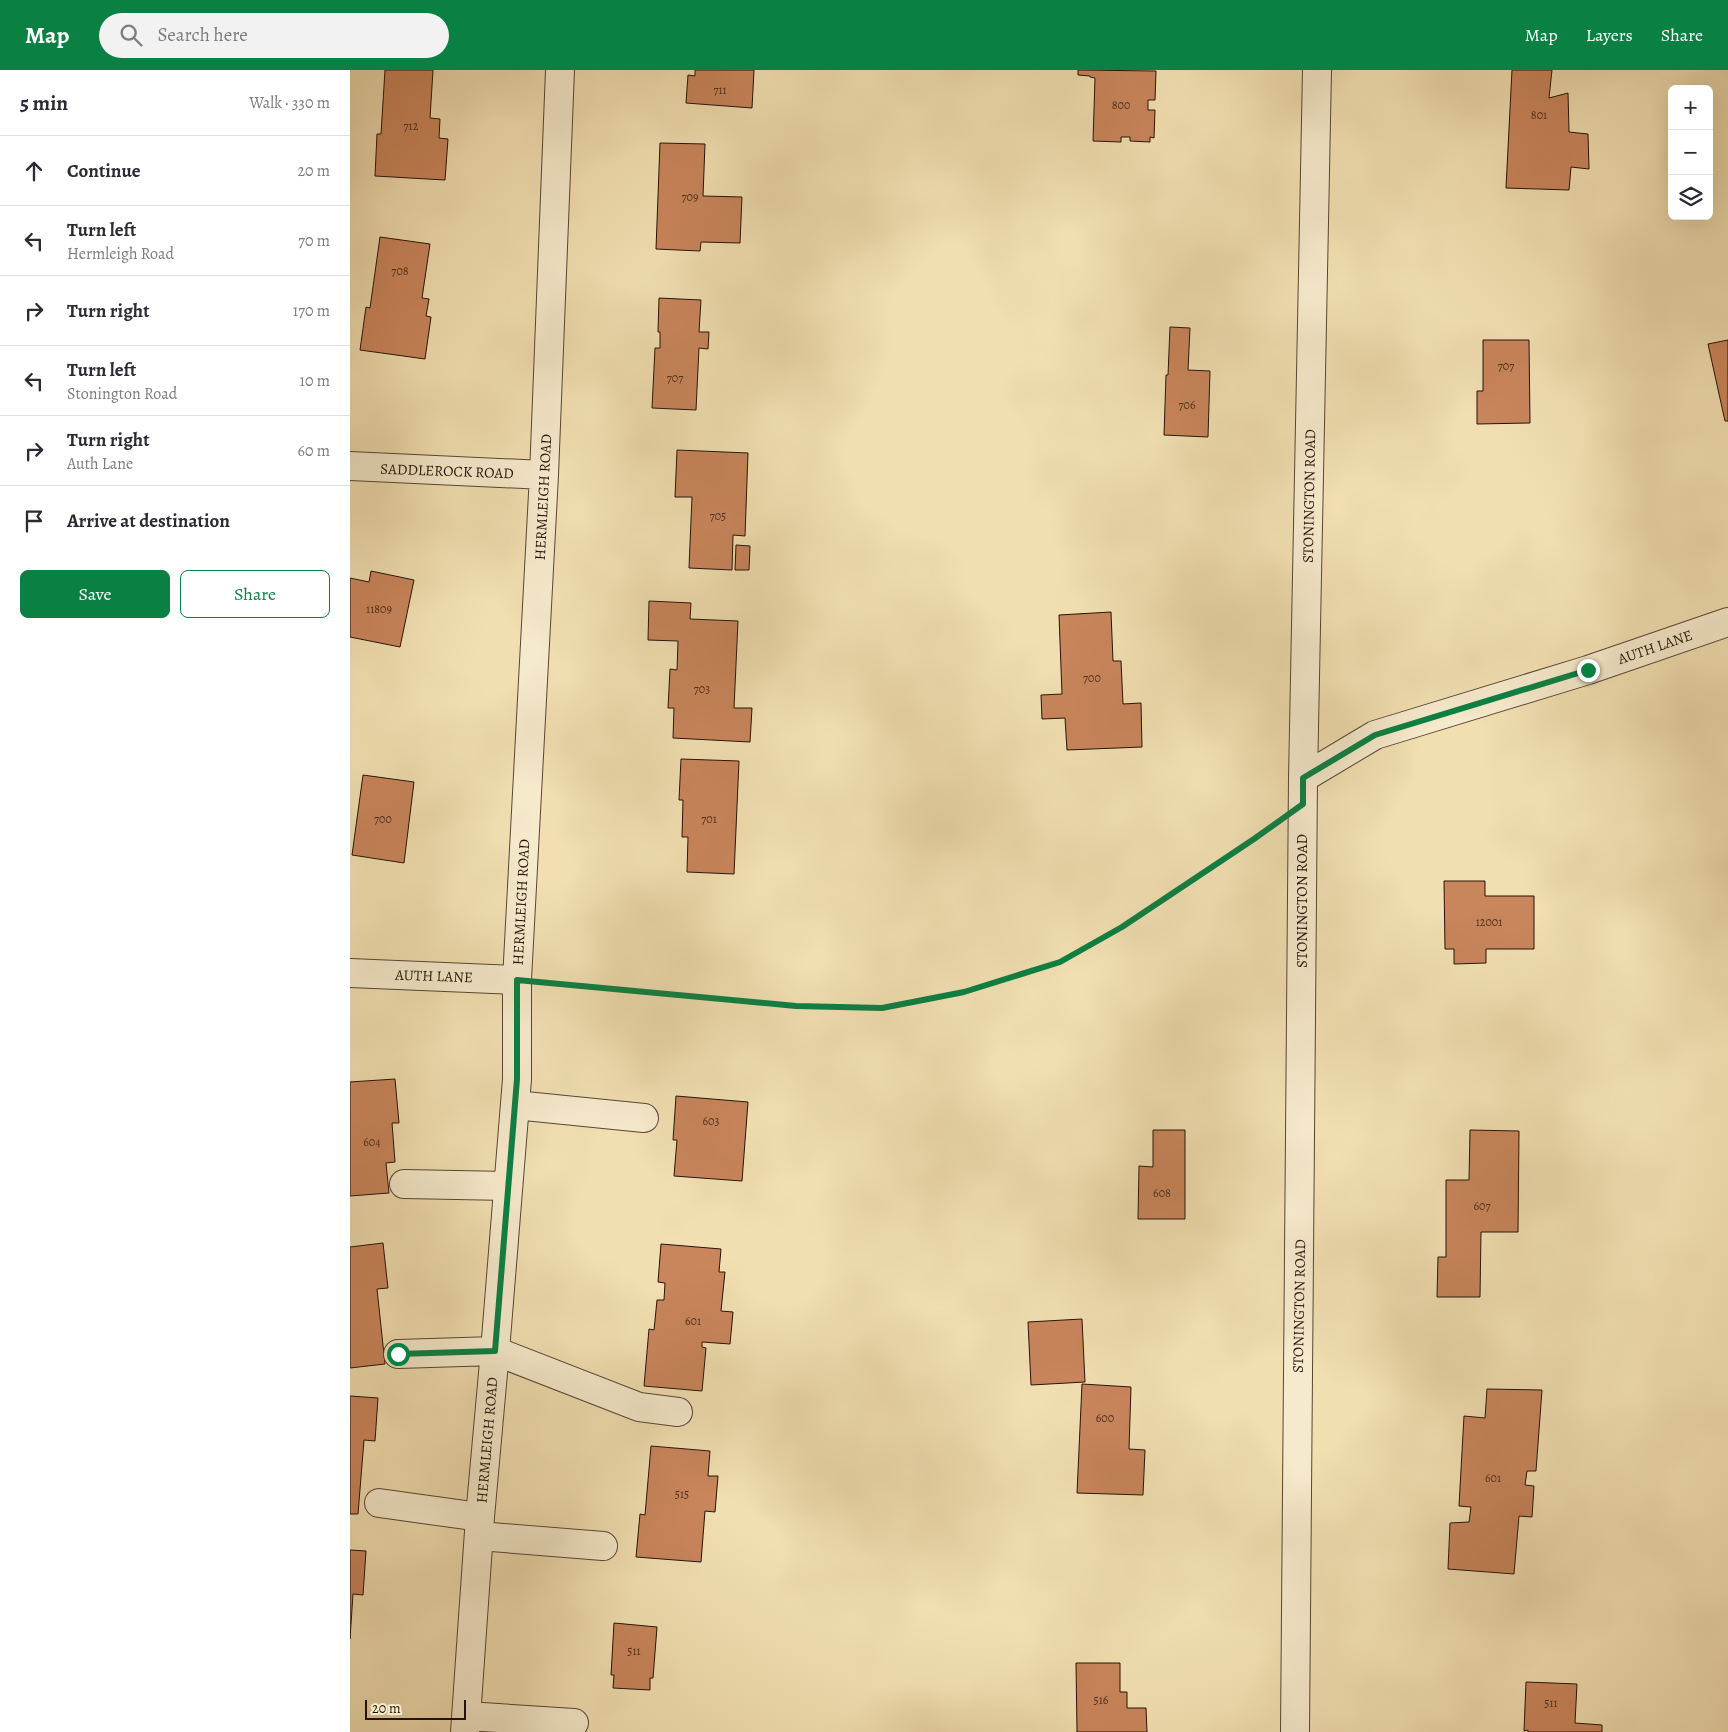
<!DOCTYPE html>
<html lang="en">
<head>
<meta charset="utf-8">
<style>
  body { margin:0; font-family:Alegreya,serif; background:#f2f2f3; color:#2b2b33 }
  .controls { position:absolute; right:15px; top:15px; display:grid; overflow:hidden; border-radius:8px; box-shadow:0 5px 20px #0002 }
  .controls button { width:45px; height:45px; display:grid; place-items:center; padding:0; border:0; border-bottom:1px solid #e1e1e2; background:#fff; color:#2b2b33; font:25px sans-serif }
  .scale { position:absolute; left:15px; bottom:12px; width:101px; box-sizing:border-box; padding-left:5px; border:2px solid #24130a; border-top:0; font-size:14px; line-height:18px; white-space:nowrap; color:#24130a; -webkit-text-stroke:4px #f6eacc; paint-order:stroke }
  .stop { position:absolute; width:15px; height:15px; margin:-11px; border:4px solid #0b8043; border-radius:50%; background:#fff }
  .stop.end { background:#0b8043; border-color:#fff; box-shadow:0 1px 5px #0008 }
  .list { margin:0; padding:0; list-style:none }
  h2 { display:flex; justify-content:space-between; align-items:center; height:65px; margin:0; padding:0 20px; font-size:21px }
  h2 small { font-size:16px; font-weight:400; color:#7c7c81 }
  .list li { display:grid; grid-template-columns:32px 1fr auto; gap:15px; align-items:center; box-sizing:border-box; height:70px; padding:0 20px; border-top:1px solid #e1e1e2 }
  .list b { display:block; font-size:19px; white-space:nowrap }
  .list p { margin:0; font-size:16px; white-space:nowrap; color:#7c7c81 }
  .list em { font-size:16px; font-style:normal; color:#7c7c81 }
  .actions { display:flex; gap:10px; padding:15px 20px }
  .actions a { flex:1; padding:11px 0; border:1px solid #0b8043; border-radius:8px; text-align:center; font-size:18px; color:#0b8043 }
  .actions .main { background:#0b8043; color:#fff }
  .icon { flex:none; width:28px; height:28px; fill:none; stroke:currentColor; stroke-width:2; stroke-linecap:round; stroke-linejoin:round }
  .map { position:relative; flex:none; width:1378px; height:1662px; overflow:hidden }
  header { display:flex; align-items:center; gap:30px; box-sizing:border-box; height:70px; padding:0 25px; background:#0b8043; color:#fff }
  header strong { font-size:24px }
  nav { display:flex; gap:28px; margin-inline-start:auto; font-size:18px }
  .search { width:350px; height:45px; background:#f2f2f3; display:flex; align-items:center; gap:12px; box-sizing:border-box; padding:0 18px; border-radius:28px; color:#7c7c81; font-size:19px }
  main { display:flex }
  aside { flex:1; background:#fff }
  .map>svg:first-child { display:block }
  .building { fill:#c9855b; stroke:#24130a }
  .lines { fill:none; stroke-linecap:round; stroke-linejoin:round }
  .minor-casing { stroke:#574634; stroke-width:30 }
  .path { stroke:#24130a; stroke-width:3; stroke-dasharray:4 2.5; stroke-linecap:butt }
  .minor { stroke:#f6eacc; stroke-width:28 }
  .route { stroke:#0b8043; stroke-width:6 }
  .labels { text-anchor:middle; stroke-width:5; stroke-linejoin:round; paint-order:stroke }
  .number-label { font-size:12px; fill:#4d301e }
  .street-label { font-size:15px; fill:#24130a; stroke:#f6eacc }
</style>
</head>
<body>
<header>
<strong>Map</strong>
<div class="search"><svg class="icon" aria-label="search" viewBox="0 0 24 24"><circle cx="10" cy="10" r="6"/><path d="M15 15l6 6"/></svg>Search here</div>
<nav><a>Map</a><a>Layers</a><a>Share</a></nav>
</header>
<main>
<aside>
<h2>5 min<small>Walk · 330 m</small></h2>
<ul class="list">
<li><svg class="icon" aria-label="ahead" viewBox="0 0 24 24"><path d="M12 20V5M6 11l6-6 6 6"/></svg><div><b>Continue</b></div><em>20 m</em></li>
<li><svg class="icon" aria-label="left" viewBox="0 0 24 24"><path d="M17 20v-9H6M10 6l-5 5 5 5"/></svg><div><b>Turn left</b><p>Hermleigh Road</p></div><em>70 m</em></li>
<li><svg class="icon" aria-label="right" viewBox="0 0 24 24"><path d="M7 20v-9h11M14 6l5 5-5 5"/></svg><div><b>Turn right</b></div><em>170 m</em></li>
<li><svg class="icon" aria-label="left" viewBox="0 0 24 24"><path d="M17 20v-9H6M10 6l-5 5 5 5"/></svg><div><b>Turn left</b><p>Stonington Road</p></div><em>10 m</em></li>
<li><svg class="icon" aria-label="right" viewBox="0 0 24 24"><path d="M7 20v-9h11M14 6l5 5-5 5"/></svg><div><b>Turn right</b><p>Auth Lane</p></div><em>60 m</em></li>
<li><svg class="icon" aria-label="arrive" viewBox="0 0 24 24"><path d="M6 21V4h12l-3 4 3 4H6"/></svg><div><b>Arrive at destination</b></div></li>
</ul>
<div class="actions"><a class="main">Save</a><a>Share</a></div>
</aside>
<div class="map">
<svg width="1378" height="1662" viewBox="0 0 1378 1662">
  <rect width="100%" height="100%" fill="#f1dfb1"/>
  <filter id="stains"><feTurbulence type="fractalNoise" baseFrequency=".004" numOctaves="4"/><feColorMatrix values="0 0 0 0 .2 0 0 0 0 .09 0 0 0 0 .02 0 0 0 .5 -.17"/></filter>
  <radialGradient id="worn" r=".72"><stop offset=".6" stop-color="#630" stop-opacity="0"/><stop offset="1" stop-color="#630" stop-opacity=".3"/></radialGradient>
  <path class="building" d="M35 0H83L80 48 90 49 89 68 98 69 95 110 25 106 27 64H31Z
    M345 0H404L402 38 336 33 338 5 345 6Z
    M728 0 806 1 805 30H798V40H805L804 68 800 67V72L780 71V67H771V72L743 71 745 8 740 7V6L728 5Z
    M1162 0H1202L1199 28 1218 23 1219 62 1238 64 1239 99 1221 97 1219 120 1156 118Z
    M310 73 355 74 353 126 392 127 390 173 351 172 350 181 306 179Z
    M30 167 80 174 72 228 79 229 76 246 81 247 75 289 10 280 16 237 20 238Z
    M309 228 351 230 349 262H359L358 279 349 278 346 340 302 338 305 278H310V262H308Z
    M820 257 840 258 838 300 860 301 858 367 814 365 816 305H818Z
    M1133 270H1179L1180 353 1127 354V321H1133Z
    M1378 270V351H1375L1358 274Z
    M327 380 398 383 395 466 383 465 382 500 339 498 342 427H325Z
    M386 475 400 476 399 500H385Z
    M21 501 64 510 50 577 0 567V508L19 512Z
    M299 531 341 533 340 549 388 551 384 638H402L400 672 323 668 324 638H318L320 599 327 600 328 571 298 570Z
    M761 542 763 591H771L773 634 791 633 792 677 717 680 715 648 692 649 691 625 712 624 709 545Z
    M331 689 389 691 384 804 337 802 338 767H332L333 730H329Z
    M13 705 64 712 54 793 2 785Z
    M1094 811H1135V826H1184V879H1136V893L1104 894V879H1095Z
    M45 1009 49 1053H42L45 1092 36 1093 39 1123 0 1126V1012Z
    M326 1026 398 1032 392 1111 324 1106 327 1070H323Z
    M803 1060H835V1149H788L789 1096 803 1097Z
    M1120 1060 1169 1061 1168 1162H1131L1130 1227H1087L1088 1187H1096V1110H1119Z
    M33 1173 38 1218 27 1219 35 1294 0 1298V1177Z
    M311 1174 371 1179 369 1202H375L371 1241 383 1242 380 1274 352 1272V1277L356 1278 352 1321 294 1316 299 1259 304 1260 307 1230H314L315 1213 308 1212Z
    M732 1249 735 1312 681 1315 678 1252Z
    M732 1314 781 1317 779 1379 795 1380 793 1425 727 1423Z
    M1137 1319 1192 1320 1186 1401H1177L1175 1415 1184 1416 1182 1447 1169 1446 1164 1504 1098 1499 1100 1453 1119 1452 1121 1437 1109 1436 1114 1346 1135 1348Z
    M0 1326 28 1328 25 1371 14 1370 8 1444H0Z
    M301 1376 360 1381 358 1406H368L365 1442 355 1441 351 1492 286 1487 290 1444 295 1445Z
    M0 1480 16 1481 13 1525 3 1524 0 1569Z
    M264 1553 307 1557 303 1608H300V1620L263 1618 264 1605H261Z
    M726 1593H770V1622H777V1638H796L797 1662H727Z
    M1176 1612 1227 1614 1225 1653 1252 1655V1662H1178V1660L1174 1661Z"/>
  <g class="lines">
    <defs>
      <path id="minor" d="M0 396 194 405
        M953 708 1025 665 1238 600 1378 552
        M0 903 167 910
        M165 1035 294 1048
        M54 1114 158 1116
        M48 1284 145 1281 289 1337 328 1342
        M29 1433 130 1447
        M129 1466 253 1476
        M117 1646 224 1653
        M115 1662 130 1447 145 1281 167 1009V910L194 405 210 0
        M945 1662 953 708 967 0"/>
    </defs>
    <use href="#minor" class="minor-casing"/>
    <path class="path" d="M198 913 446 936 532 938 614 922 710 892 772 857 922 756"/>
    <use href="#minor" class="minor"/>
  </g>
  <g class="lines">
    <path class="route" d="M48 1284 145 1281 167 1009V910L446 936 532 938 614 922 710 892 772 857 904 769 953 734V708L1025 665 1238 600"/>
  </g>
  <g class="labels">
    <g class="number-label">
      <text x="370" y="24">711</text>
      <text x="771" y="39">800</text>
      <text x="1189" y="49">801</text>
      <text x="61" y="60">712</text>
      <text x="340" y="131">709</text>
      <text x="50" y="205">708</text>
      <text x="1156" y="300">707</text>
      <text x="325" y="312">707</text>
      <text x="837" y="339">706</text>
      <text x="368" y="450">705</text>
      <text x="29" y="543">11809</text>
      <text x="742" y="612">700</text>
      <text x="352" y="623">703</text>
      <text x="33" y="753">700</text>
      <text x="359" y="753">701</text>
      <text x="1139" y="856">12001</text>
      <text x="361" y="1055">603</text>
      <text x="22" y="1076">604</text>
      <text x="812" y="1127">608</text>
      <text x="1132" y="1140">607</text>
      <text x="343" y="1255">601</text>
      <text x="755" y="1352">600</text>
      <text x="1143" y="1412">601</text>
      <text x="332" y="1428">515</text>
      <text x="284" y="1585">511</text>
      <text x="751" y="1634">516</text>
      <text x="1201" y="1637">511</text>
    </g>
    <g class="street-label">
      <text transform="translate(97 401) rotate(2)" y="5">SADDLEROCK ROAD</text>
      <text transform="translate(959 426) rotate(-89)" y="5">STONINGTON ROAD</text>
      <text transform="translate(193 427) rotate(-87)" y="5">HERMLEIGH ROAD</text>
      <text transform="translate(1305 577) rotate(-19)" y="5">AUTH LANE</text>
      <text transform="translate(952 831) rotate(-90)" y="5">STONINGTON ROAD</text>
      <text transform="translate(171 832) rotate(-87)" y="5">HERMLEIGH ROAD</text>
      <text transform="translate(84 906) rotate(2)" y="5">AUTH LANE</text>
      <text transform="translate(949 1236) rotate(-89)" y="5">STONINGTON ROAD</text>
      <text transform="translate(137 1370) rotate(-85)" y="5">HERMLEIGH ROAD</text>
    </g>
  </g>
  <rect width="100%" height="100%" filter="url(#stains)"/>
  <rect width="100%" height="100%" fill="url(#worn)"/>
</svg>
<div class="controls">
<button>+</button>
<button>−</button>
<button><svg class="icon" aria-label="layers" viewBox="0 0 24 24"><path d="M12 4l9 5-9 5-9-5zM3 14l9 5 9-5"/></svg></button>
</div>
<div class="scale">20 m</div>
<div class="stop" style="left:48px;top:1284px"></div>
<div class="stop end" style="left:1238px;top:600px"></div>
</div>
</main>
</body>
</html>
